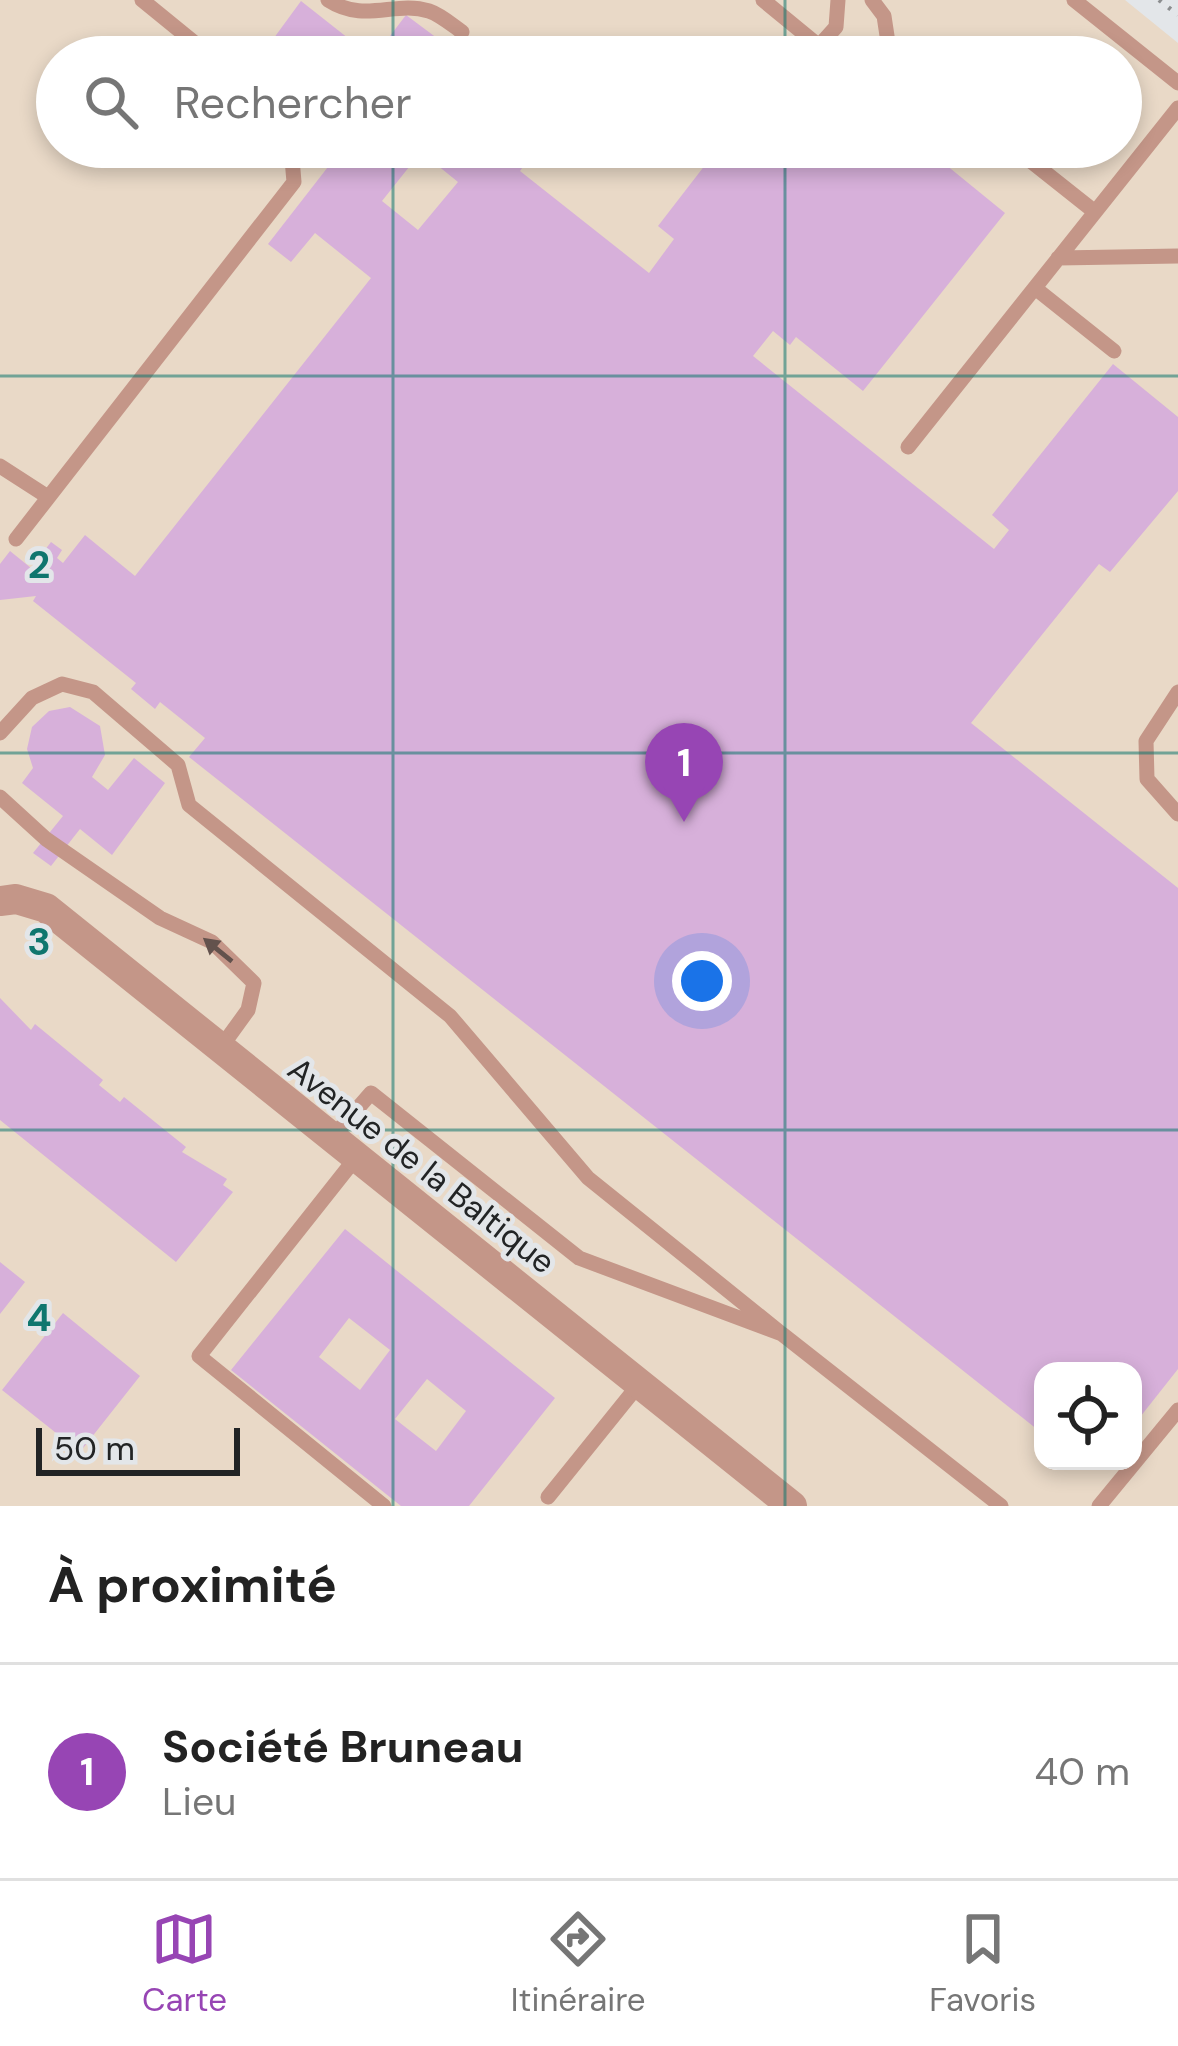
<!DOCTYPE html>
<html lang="fr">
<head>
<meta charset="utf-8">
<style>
  body { margin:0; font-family:"DM Sans",sans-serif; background:#f2f2f2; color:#222 }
  .controls { position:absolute; right:36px; bottom:36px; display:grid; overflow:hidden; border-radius:24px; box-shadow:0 6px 18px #0003 }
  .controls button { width:108px; height:108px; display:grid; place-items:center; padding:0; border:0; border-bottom:3px solid #e0e0e0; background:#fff; color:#222; font:60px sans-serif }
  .scale { position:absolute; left:36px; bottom:30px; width:204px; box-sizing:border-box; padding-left:12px; border:6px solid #222425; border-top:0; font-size:33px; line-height:42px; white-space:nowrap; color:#222425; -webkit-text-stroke:9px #e3e6e9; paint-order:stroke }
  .you { position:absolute; left:702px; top:981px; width:42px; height:42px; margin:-30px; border:9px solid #fff; border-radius:50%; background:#1a73e8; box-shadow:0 0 0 18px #1a73e833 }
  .badge { display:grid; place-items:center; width:78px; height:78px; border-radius:50%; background:#9745b4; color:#fff; font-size:39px; font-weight:700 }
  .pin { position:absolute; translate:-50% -99px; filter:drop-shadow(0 3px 6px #0008) }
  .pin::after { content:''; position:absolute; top:63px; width:42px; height:36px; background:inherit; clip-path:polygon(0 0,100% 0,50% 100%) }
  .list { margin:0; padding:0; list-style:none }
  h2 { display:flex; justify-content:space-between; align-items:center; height:156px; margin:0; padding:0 48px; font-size:51px }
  h2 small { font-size:39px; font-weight:400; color:#767676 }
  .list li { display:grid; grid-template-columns:78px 1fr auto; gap:36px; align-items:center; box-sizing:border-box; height:216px; padding:0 48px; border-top:3px solid #e0e0e0 }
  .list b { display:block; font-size:45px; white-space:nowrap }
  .list p { margin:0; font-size:39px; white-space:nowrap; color:#767676 }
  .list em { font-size:39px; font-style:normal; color:#767676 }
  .icon { flex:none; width:66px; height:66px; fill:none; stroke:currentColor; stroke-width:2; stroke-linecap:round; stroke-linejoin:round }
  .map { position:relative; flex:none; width:1178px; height:1506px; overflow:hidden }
  .search { position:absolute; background:#fff; box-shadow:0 6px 18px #0003; left:36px; right:36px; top:36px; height:132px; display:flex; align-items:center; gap:30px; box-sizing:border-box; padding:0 42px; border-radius:66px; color:#767676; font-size:45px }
  .sheet { height:372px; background:#fff }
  nav { display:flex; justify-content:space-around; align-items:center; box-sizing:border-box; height:168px; border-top:3px solid #e0e0e0; background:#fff; font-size:33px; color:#767676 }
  nav a { display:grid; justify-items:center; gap:6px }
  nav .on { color:#9745b4 }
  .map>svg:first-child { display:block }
  .commercial { fill:#e9d9c7; fill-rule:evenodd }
  .building { fill:#d7b0da; fill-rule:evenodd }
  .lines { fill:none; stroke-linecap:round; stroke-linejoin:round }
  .path { stroke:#8b8d8f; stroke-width:4.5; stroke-dasharray:3 9; stroke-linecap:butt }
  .lane { stroke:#c49688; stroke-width:15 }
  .street { stroke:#c49688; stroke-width:30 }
  .oneway { fill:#63524d }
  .grid { fill:none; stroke:#0f766e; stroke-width:3; stroke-opacity:0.55 }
  .labels { text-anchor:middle; stroke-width:10; stroke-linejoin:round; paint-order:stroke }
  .street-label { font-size:33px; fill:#222425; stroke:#e3e6e9 }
  .grid-label { font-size:39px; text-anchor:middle; font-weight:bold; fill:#0f766e; stroke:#e3e6e9; stroke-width:10; stroke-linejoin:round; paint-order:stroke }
</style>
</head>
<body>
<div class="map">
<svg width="1178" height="1506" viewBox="0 0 1178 1506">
  <rect width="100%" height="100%" fill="#e3e6e9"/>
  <path class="commercial" d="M0 0H1125L1178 43V1506H0ZM57 57H1121V147H57ZM1043 1371H1133V1461H1043Z"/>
  <path class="building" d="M301 1 372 57H260Z
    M406 15 457 53 454 57H374Z
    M329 147H509L527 161 520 171 649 273 674 239 658 226 719 147H947L940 160 1005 213 863 391 796 337 790 345 773 331 753 356 994 549 1009 530 992 515 1113 364 1178 417V491L1110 572 1099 564 971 723 1178 888V1369L1133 1426V1371H1043V1434L189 757 205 738 160 702 155 709 131 689 136 683 33 601 36 596 0 600V564L10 551 31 568 51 542 62 550 57 558 63 563 85 535 135 576 371 278 315 233 291 262 268 244 338 154ZM421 152 458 182 418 230 382 201Z
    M70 707 100 726 105 755 92 777 108 790 134 758 165 783 112 855 80 829 51 866 33 853 63 816 22 783 33 768 27 749 32 727 49 711Z
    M0 998 31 1030 35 1024 103 1080 99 1085 120 1102 124 1097 186 1147 182 1152 227 1179 223 1185 233 1192 176 1262 0 1120Z
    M345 1229 555 1398 469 1506H401L231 1370ZM349 1318 390 1350 360 1390 319 1357ZM427 1379 466 1411 436 1451 395 1419Z
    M0 1262 25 1282 0 1314Z
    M63 1313 140 1376 80 1452 2 1390Z"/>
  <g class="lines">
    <path class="path" d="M1159 0 1178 15"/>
    <path class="lane" d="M142 0 212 57
      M328 0C365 24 395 0 429 11 441 15 452 25 462 32
      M763 0 819 46 836 27 838 0
      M872 0 884 16 889 49 900 57
      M1074 0 1178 83
      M1013 147 1095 212
      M1058 258 1178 256
      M1035 288 1114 351
      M908 447 1178 108
      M0 466 48 497
      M16 539 294 182 291 147
      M1178 692 1146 741 1147 779 1178 814
      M0 733 32 698 62 684 93 692 178 765 189 805 450 1016 588 1178 782 1334
      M0 797 46 839 160 918 212 942 254 983 248 1010 219 1050
      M331 1139 371 1093 579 1258 782 1334 1001 1506
      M355 1159 199 1356 384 1506
      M548 1497 640 1383
      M1099 1506 1178 1410"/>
    <path class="street" d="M0 901 16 899 46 908 792 1506"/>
  </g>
  <defs><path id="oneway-solid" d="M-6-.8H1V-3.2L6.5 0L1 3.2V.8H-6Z" transform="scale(3)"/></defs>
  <use class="oneway" href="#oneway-solid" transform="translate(218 950) rotate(-141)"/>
  <path class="grid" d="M393 0V57M785 0V57M393 147V1506M785 147V1506M0 376H1178M0 753H1178M0 1130H1178"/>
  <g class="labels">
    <g class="street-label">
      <text transform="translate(422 1165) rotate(38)" y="12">Avenue de la Baltique</text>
    </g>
  </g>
  <g class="grid-label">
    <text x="39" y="578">2</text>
    <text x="39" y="955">3</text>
    <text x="39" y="1331">4</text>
  </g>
</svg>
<div class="controls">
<button><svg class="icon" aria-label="locate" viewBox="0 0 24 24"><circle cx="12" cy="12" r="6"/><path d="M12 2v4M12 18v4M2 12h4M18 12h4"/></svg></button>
</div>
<div class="scale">50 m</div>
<div class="you"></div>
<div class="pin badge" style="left:684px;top:822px">1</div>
<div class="search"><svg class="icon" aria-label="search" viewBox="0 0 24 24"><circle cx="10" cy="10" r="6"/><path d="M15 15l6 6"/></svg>Rechercher</div>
</div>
<section class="sheet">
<h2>À proximité<small></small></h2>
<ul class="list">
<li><span class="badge">1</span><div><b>Société Bruneau</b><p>Lieu</p></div><em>40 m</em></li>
</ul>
</section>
<nav>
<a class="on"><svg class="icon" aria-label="map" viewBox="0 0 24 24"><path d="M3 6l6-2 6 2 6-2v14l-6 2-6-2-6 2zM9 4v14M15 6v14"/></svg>Carte</a>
<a><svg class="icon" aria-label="directions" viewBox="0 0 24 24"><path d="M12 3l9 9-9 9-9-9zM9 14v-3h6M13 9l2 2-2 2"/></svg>Itinéraire</a>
<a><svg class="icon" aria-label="saved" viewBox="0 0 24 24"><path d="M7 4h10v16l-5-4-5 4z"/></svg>Favoris</a>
</nav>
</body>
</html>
